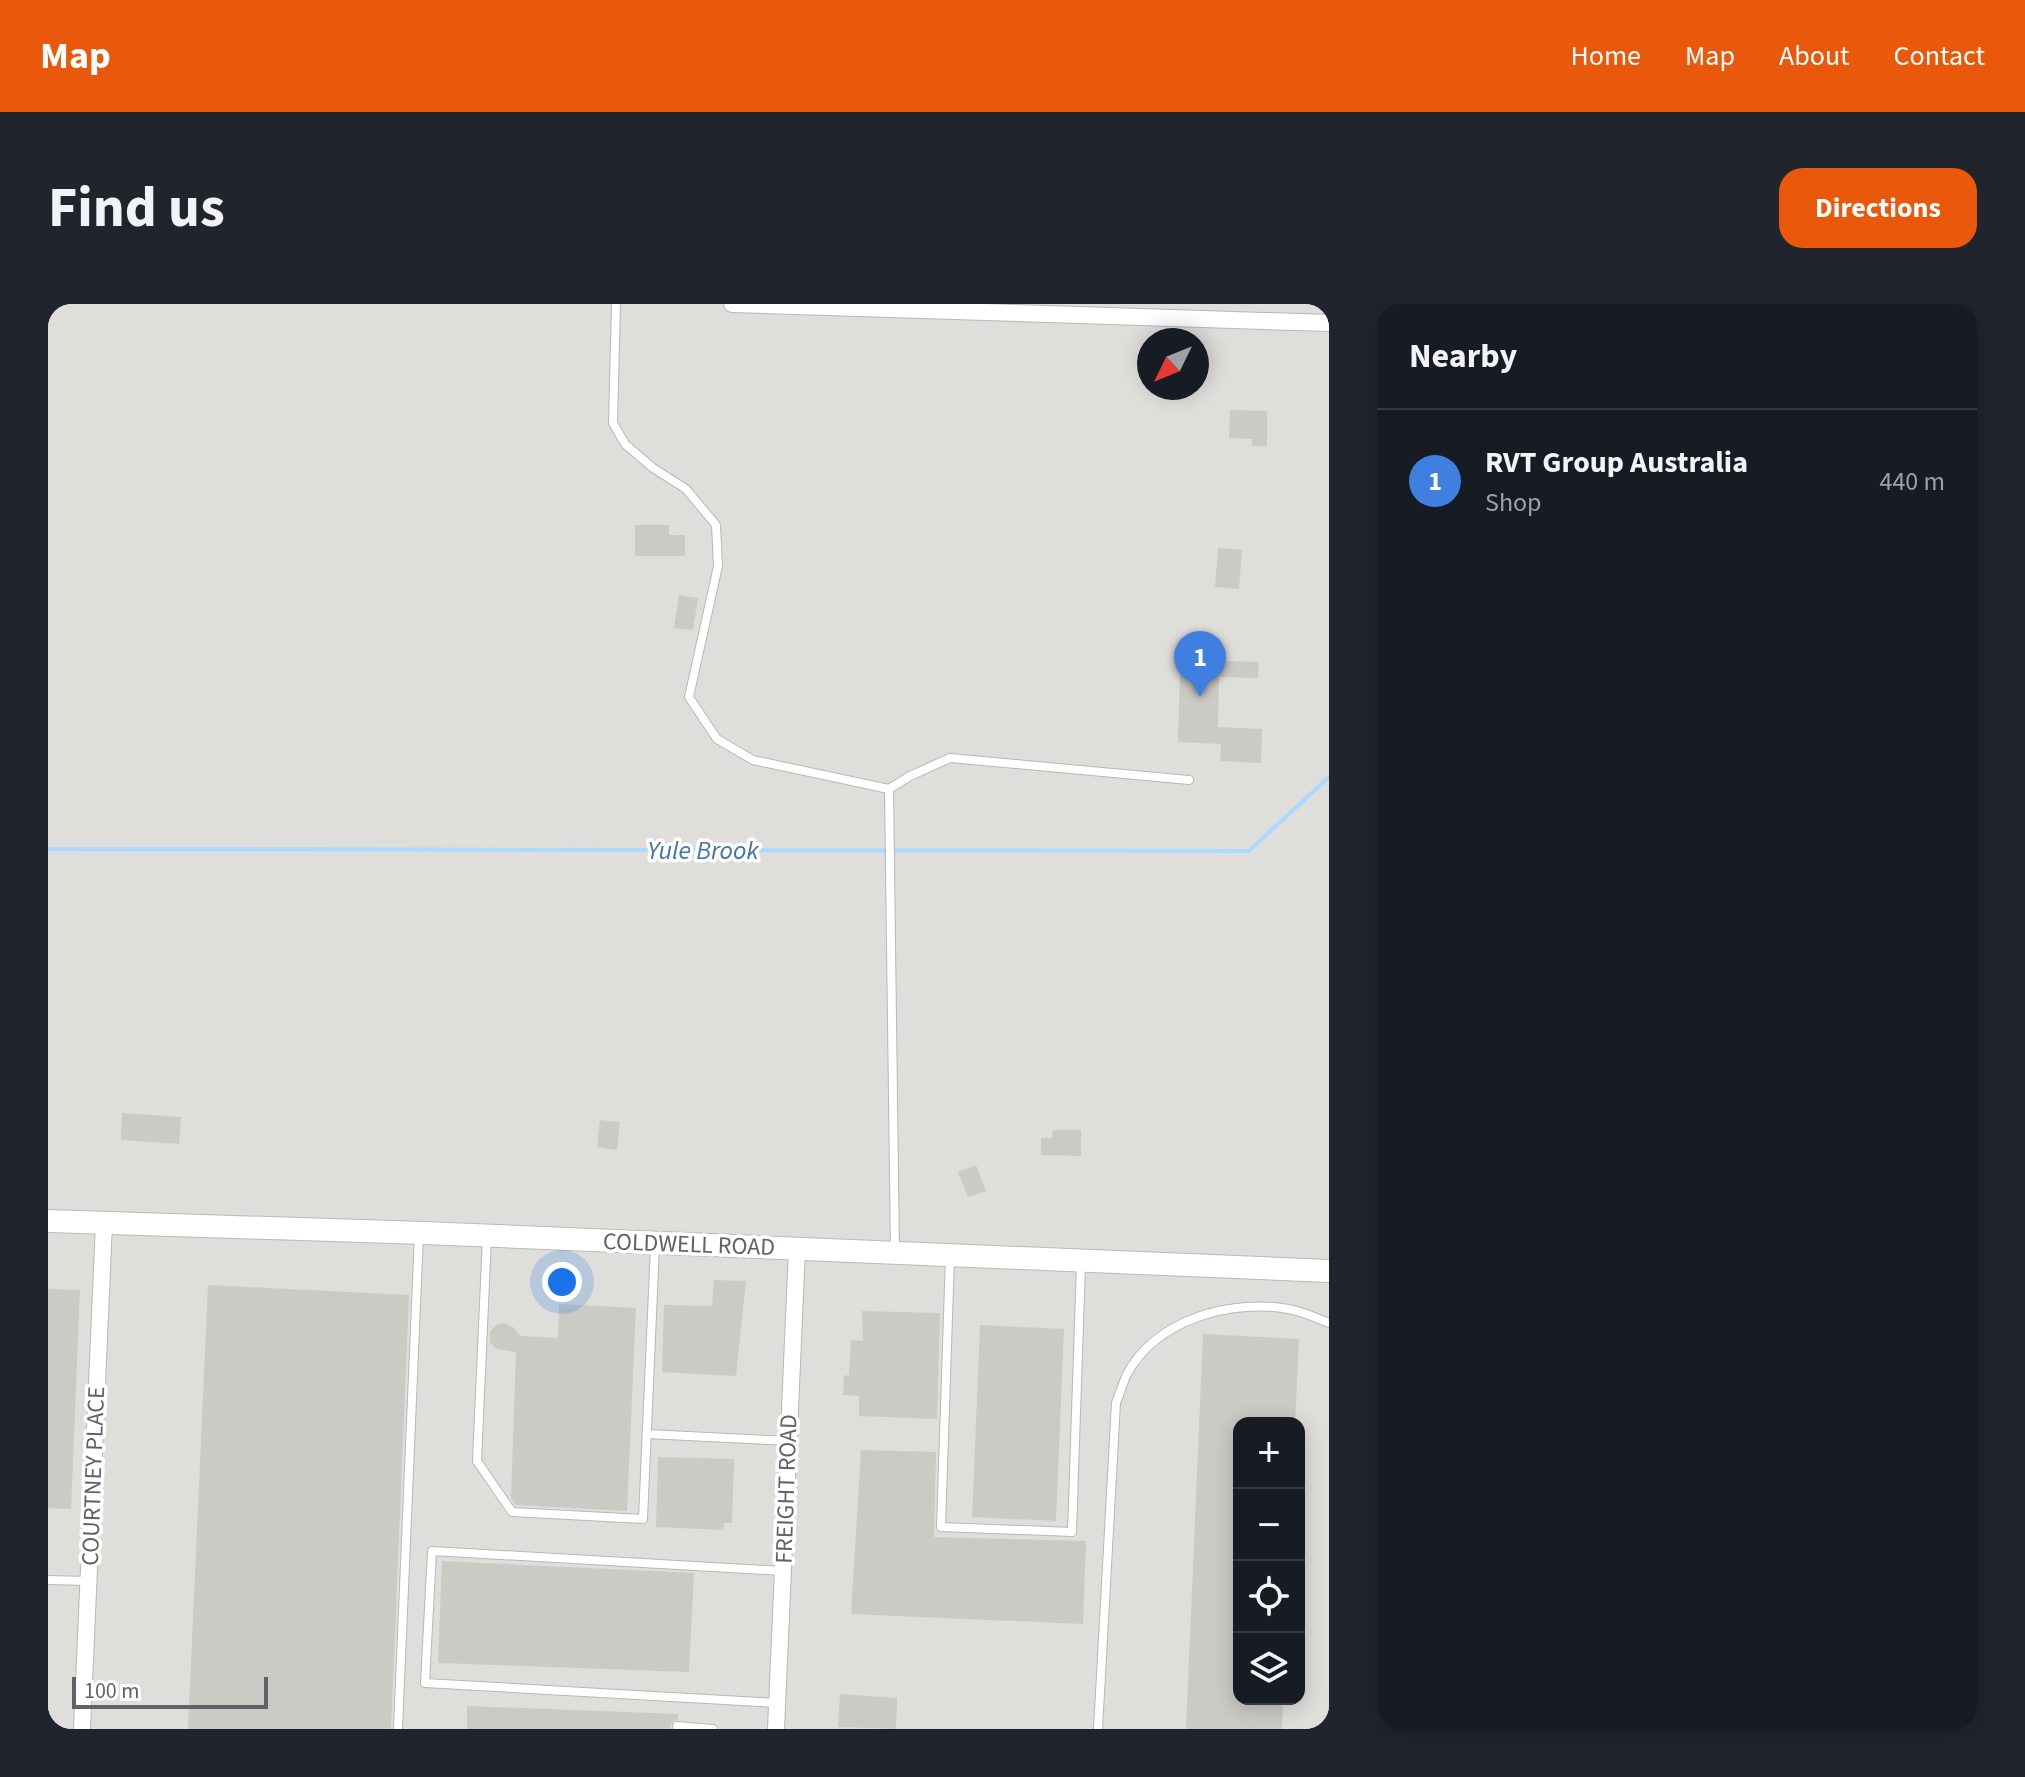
<!DOCTYPE html>
<html lang="en">
<head>
<meta charset="utf-8">
<style>
  body { margin:0; font-family:"Source Sans 3",sans-serif; background:#20242c; color:#f1f3f6 }
  .controls { position:absolute; right:24px; bottom:24px; display:grid; overflow:hidden; border-radius:16px; box-shadow:0 4px 20px #0003 }
  .controls button { width:72px; height:72px; display:grid; place-items:center; padding:0; border:0; border-bottom:2px solid #363941; background:#171b24; color:#f1f3f6; font:40px sans-serif }
  .compass { position:absolute; left:1089px; top:24px; width:72px; height:72px; border-radius:50%; background:#171b24; box-shadow:0 4px 20px #0003; rotate:227deg }
  .scale { position:absolute; left:24px; bottom:20px; width:196px; box-sizing:border-box; padding-left:8px; border:4px solid #5f6368; border-top:0; font-size:22px; line-height:28px; white-space:nowrap; color:#5f6368; -webkit-text-stroke:6px #fff; paint-order:stroke }
  .you { position:absolute; left:514px; top:978px; width:28px; height:28px; margin:-20px; border:6px solid #fff; border-radius:50%; background:#1a73e8; box-shadow:0 0 0 12px #1a73e833 }
  .badge { display:grid; place-items:center; width:52px; height:52px; border-radius:50%; background:#ea580c; color:#fff; font-size:26px; font-weight:700 }
  .pin { position:absolute; translate:-50% -66px; filter:drop-shadow(0 2px 4px #0008) }
  .pin::after { content:''; position:absolute; top:42px; width:28px; height:24px; background:inherit; clip-path:polygon(0 0,100% 0,50% 100%) }
  .list { margin:0; padding:0; list-style:none }
  h2 { display:flex; justify-content:space-between; align-items:center; height:104px; margin:0; padding:0 32px; font-size:34px }
  h2 small { font-size:26px; font-weight:400; color:#9ea1a6 }
  .list li { display:grid; grid-template-columns:52px 1fr auto; gap:24px; align-items:center; box-sizing:border-box; height:144px; padding:0 32px; border-top:2px solid #363941 }
  .list b { display:block; font-size:30px; white-space:nowrap }
  .list p { margin:0; font-size:26px; white-space:nowrap; color:#9ea1a6 }
  .list em { font-size:26px; font-style:normal; color:#9ea1a6 }
  .icon { flex:none; width:44px; height:44px; fill:none; stroke:currentColor; stroke-width:2; stroke-linecap:round; stroke-linejoin:round }
  .map { position:relative; flex:none; width:1281px; height:1425px; overflow:hidden; border-radius:24px }
  header { display:flex; align-items:center; gap:48px; box-sizing:border-box; height:112px; padding:0 40px; background:#ea580c; color:#fff }
  header strong { font-size:38px }
  nav { display:flex; gap:44px; margin-inline-start:auto; font-size:28px }
  .intro { display:flex; align-items:center; justify-content:space-between; box-sizing:border-box; height:192px; padding:0 48px }
  h1 { margin:0; font-size:56px }
  .button { padding:20px 36px; border-radius:24px; background:#ea580c; color:#fff; font-size:28px; font-weight:700 }
  main { display:flex; gap:48px; padding:0 48px }
  aside { flex:1; background:#171b24; border-radius:24px; box-shadow:0 4px 20px #0003 }
  .map>svg:first-child { display:block }
  .industrial { fill:#e0deda; fill-rule:evenodd }
  .lines { fill:none; stroke-linecap:round; stroke-linejoin:round }
  .stream { stroke:#aadaff; stroke-width:4 }
  .building { fill:#cccac5 }
  .lane-casing { stroke:#b5b8bc; stroke-width:10 }
  .street-casing { stroke:#b5b8bc; stroke-width:18 }
  .secondary-casing { stroke:#b6babf; stroke-width:24 }
  .lane { stroke:#fff; stroke-width:8 }
  .street { stroke:#fff; stroke-width:16 }
  .secondary { stroke:#fff; stroke-width:22 }
  .labels { text-anchor:middle; stroke-width:7; stroke-linejoin:round; paint-order:stroke }
  .street-label { font-size:24px; fill:#5f6368; stroke:#fff }
  .water-label { font-size:26px; font-style:italic; fill:#4174aa; stroke:#fff }
</style>
</head>
<body>
<header>
<strong>Map</strong>
<nav><a>Home</a><a>Map</a><a>About</a><a>Contact</a></nav>
</header>
<div class="intro"><h1>Find us</h1><a class="button">Directions</a></div>
<main>
<div class="map">
<svg width="1281" height="1425" viewBox="0 0 1281 1425">
  <rect width="100%" height="100%" fill="#f1efe8"/>
  <path class="industrial" d="M0 0H1281V1425H0ZM1101 36H1149V84H1101ZM1191 1119H1251V1395H1191Z"/>
  <g class="lines">
    <path class="stream" d="M0 545 1201 547 1281 473"/>
  </g>
  <path class="building" d="M1182 106 1219 107V142H1204V135L1181 134Z
    M587 221H621V231H637V252H587Z
    M1170 244 1194 246 1191 285 1167 283Z
    M631 291 650 294 645 326 626 324Z
    M1172 357 1211 358 1210 374 1171 373 1170 423 1214 425 1213 459 1172 457 1173 440 1130 438 1132 362 1172 363Z
    M74 809 133 813 131 840 73 836Z
    M552 816 572 818 569 846 549 843Z
    M1005 826H1033V852L993 851V834H1004Z
    M928 861 938 887 920 893 910 868Z
    M666 976 698 977 688 1072 614 1068 616 1001 664 1002Z
    M160 981 361 991 343 1425H140Z
    M0 985 32 986 23 1205 0 1204Z
    M511 1000 588 1004 579 1207 468 1201 463 1194 468 1048 448 1045 442 1038V1028L448 1021 457 1019 465 1023 472 1032 510 1034Z
    M814 1007 892 1009 889 1115 811 1112V1092L795 1091 796 1071 801 1072 803 1036 815 1037Z
    M932 1021 1016 1025 1008 1217 924 1213Z
    M1155 1030 1251 1035 1247 1119H1191V1395H1235L1234 1425H1138Z
    M813 1146 888 1148 886 1233 1038 1237 1035 1320 803 1310Z
    M610 1153 686 1155 684 1219H676L675 1226 608 1223Z
    M394 1257 646 1269 641 1368 390 1359Z
    M792 1390 849 1394 848 1425 790 1423Z
    M419 1402 630 1410V1415L623 1419V1425H419Z"/>
  <g class="lines">
    <defs>
      <path id="lane" d="M568 0 565 119 577 140 605 164 638 185 668 221 670 262 641 393 669 435 705 456 841 485 847 948
        M841 485 862 472 902 454 1141 476
        M439 933 429 1157 464 1208 595 1215 607 942
        M902 952 893 1223 1024 1228 1033 960
        M599 1130 741 1137
        M0 1276 40 1277
        M729 1399 377 1379 384 1247 734 1267
        M629 1422 665 1425
        M350 1425 371 930
        M1050 1425 1068 1099C1072 1089 1075 1079 1079 1070 1109 1015 1183 995 1240 1005 1254 1007 1268 1014 1281 1019"/>
      <path id="street" d="M684 0 1281 19
        M34 1425 56 919
        M728 1425 749 945"/>
      <path id="secondary" d="M0 917 376 929 1281 967"/>
    </defs>
    <use href="#lane" class="lane-casing"/>
    <use href="#street" class="street-casing"/>
    <use href="#secondary" class="secondary-casing"/>
    <use href="#lane" class="lane"/>
    <use href="#street" class="street"/>
    <use href="#secondary" class="secondary"/>
  </g>
  <g class="labels">
    <g class="street-label">
      <text transform="translate(641 940) rotate(2)" y="8">COLDWELL ROAD</text>
      <text transform="translate(45 1172) rotate(-88)" y="8">COURTNEY PLACE</text>
      <text transform="translate(738 1185) rotate(-88)" y="8">FREIGHT ROAD</text>
    </g>
    <g class="water-label">
      <text x="655" y="555">Yule Brook</text>
    </g>
  </g>
</svg>
<div class="controls">
<button>+</button>
<button>−</button>
<button><svg class="icon" aria-label="locate" viewBox="0 0 24 24"><circle cx="12" cy="12" r="6"/><path d="M12 2v4M12 18v4M2 12h4M18 12h4"/></svg></button>
<button><svg class="icon" aria-label="layers" viewBox="0 0 24 24"><path d="M12 4l9 5-9 5-9-5zM3 14l9 5 9-5"/></svg></button>
</div>
<svg class="compass" viewBox="-18 -18 36 36"><path d="M0-13l5 13h-10z" fill="#e53935"/><path d="M0 13l5-13h-10z" fill="#9ea1a6"/></svg>
<div class="scale">100 m</div>
<div class="you"></div>
<div class="pin badge" style="left:1152px;top:393px;background:#3f7fe0">1</div>
</div>
<aside>
<h2>Nearby<small></small></h2>
<ul class="list">
<li><span class="badge" style="background:#3f7fe0">1</span><div><b>RVT Group Australia</b><p>Shop</p></div><em>440 m</em></li>
</ul>
</aside>
</main>
</body>
</html>
